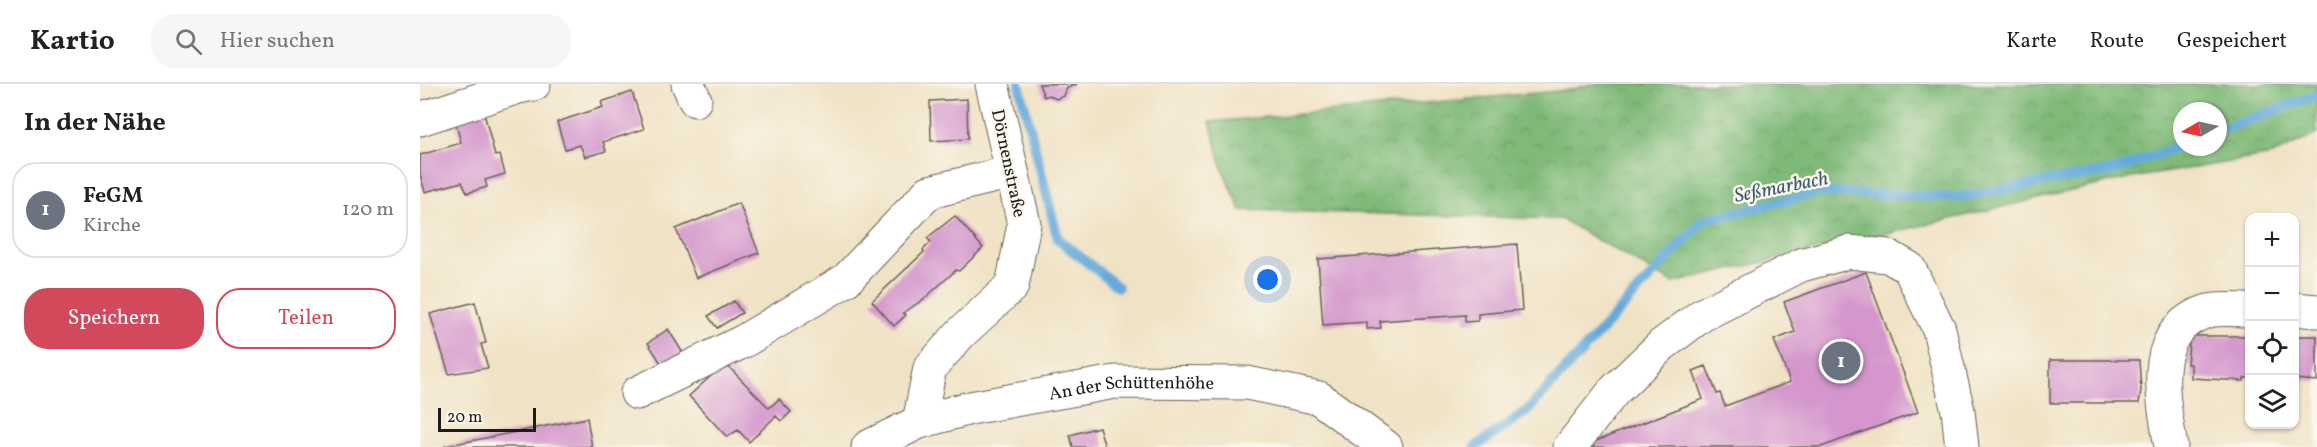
<!DOCTYPE html>
<html lang="de">
<head>
<meta charset="utf-8">
<style>
  body { margin:0; font-family:Vollkorn,serif; background:#f6f6f6; color:#222 }
  .controls { position:absolute; right:18px; bottom:18px; display:grid; overflow:hidden; border-radius:12px; box-shadow:0 2px 4px #0004 }
  .controls button { width:54px; height:54px; display:grid; place-items:center; padding:0; border:0; border-bottom:2px solid #e0e0e0; background:#fff; color:#222; font:30px sans-serif }
  .compass { position:absolute; left:1753px; top:18px; width:54px; height:54px; border-radius:50%; background:#fff; box-shadow:0 2px 4px #0004; rotate:261deg }
  .scale { position:absolute; left:18px; bottom:15px; width:98px; box-sizing:border-box; padding-left:6px; border:3px solid #1c1c1c; border-top:0; font-size:16px; line-height:21px; white-space:nowrap; color:#1c1c1c; -webkit-text-stroke:4px #fbf7ec; paint-order:stroke }
  .you { position:absolute; left:848px; top:196px; width:21px; height:21px; margin:-15px; border:4px solid #fff; border-radius:50%; background:#1a73e8; box-shadow:0 0 0 9px #1a73e833 }
  .badge { display:grid; place-items:center; width:39px; height:39px; border-radius:50%; background:#d1495b; color:#fff; font-size:20px; font-weight:700 }
  .pin { position:absolute; translate:-50% -50%; border:3px solid #fff; box-shadow:0 2px 6px #0006 }
  .list { margin:0; padding:0; list-style:none }
  h2 { display:flex; justify-content:space-between; align-items:center; height:78px; margin:0; padding:0 24px; font-size:26px }
  h2 small { font-size:20px; font-weight:400; color:#767676 }
  .list li { display:grid; grid-template-columns:39px 1fr auto; gap:18px; align-items:center; box-sizing:border-box; height:96px; margin:0 12px 12px; padding:0 12px; border:2px solid #e0e0e0; border-radius:24px }
  .list b { display:block; font-size:22px; white-space:nowrap }
  .list p { margin:0; font-size:20px; white-space:nowrap; color:#767676 }
  .list em { font-size:20px; font-style:normal; color:#767676 }
  .actions { display:flex; gap:12px; padding:18px 24px }
  .actions a { flex:1; padding:14px 0; border:2px solid #d1495b; border-radius:24px; text-align:center; font-size:21px; color:#d1495b }
  .actions .main { background:#d1495b; color:#fff }
  .icon { flex:none; width:33px; height:33px; fill:none; stroke:currentColor; stroke-width:2; stroke-linecap:round; stroke-linejoin:round }
  .map { position:relative; flex:none; width:1897px; height:363px; overflow:hidden }
  header { display:flex; align-items:center; gap:36px; box-sizing:border-box; height:84px; padding:0 30px; background:#fff; border-bottom:2px solid #e0e0e0 }
  header strong { font-size:28px }
  nav { display:flex; gap:33px; margin-inline-start:auto; font-size:21px }
  .search { width:420px; height:54px; background:#f6f6f6; display:flex; align-items:center; gap:15px; box-sizing:border-box; padding:0 21px; border-radius:24px; color:#767676; font-size:22px }
  main { display:flex }
  aside { flex:1; background:#fff }
  .map>svg:first-child { display:block }
  .forest { fill:url(#forest-crowns); stroke:#4e6b4a; stroke-width:1.5; fill-rule:evenodd }
  .lines { fill:none; stroke-linecap:round; stroke-linejoin:round }
  .stream { stroke:#64aada; stroke-width:10 }
  .building { fill:#d496cc }
  .minor-casing { stroke:#666157; stroke-width:35 }
  .minor { stroke:#fff; stroke-width:33 }
  .labels { text-anchor:middle; stroke-width:5; stroke-linejoin:round; paint-order:stroke }
  .street-label { font-size:18px; fill:#1c1c1c; stroke:#fbf7ec }
  .water-label { font-size:20px; font-style:italic; fill:#3c5c71; stroke:#fbf7ec }
</style>
</head>
<body>
<header>
<strong>Kartio</strong>
<div class="search"><svg class="icon" aria-label="search" viewBox="0 0 24 24"><circle cx="10" cy="10" r="6"/><path d="M15 15l6 6"/></svg>Hier suchen</div>
<nav><a>Karte</a><a>Route</a><a>Gespeichert</a></nav>
</header>
<main>
<aside>
<h2>In der Nähe<small></small></h2>
<ul class="list">
<li><span class="badge" style="background:#6b7280">1</span><div><b>FeGM</b><p>Kirche</p></div><em>120 m</em></li>
</ul>
<div class="actions"><a class="main">Speichern</a><a>Teilen</a></div>
</aside>
<div class="map">
<svg width="1897" height="363" viewBox="0 0 1897 363">
  <defs>
    <pattern id="forest-crowns" width="20" height="18" patternUnits="userSpaceOnUse" patternTransform="scale(1.5)"><rect width="20" height="18" fill="#7fba78"/><path d="M2 6a3 3 0 1 1 6 0M12 15a3 3 0 1 1 6 0" fill="none" stroke="#6d9f67"/></pattern>
  </defs>
  <rect width="100%" height="100%" fill="#fbf7ec"/>
  <filter id="ink" filterUnits="userSpaceOnUse"><feTurbulence type="fractalNoise" baseFrequency=".0167" numOctaves="2"/><feDisplacementMap in="SourceGraphic" scale="12" xChannelSelector="R" yChannelSelector="G"/><feConvolveMatrix kernelMatrix="1 2 1 2 8 2 1 2 1" color-interpolation-filters="sRGB"/></filter>
  <filter id="wash" filterUnits="userSpaceOnUse"><feTurbulence type="fractalNoise" baseFrequency=".008" numOctaves="4" result="noise"/><feDisplacementMap in="SourceGraphic" scale="24" xChannelSelector="R" yChannelSelector="G"/><feGaussianBlur stdDeviation="1.35" result="paint"/><feColorMatrix in="noise" values="0 0 0 0 0 0 0 0 0 0 0 0 0 0 0 0 0 1.4 0 .05"/><feComposite in="paint" operator="in"/></filter>
  <g filter="url(#wash)">
    <rect width="100%" height="100%" fill="#f0e2c4"/>
    <path class="forest" d="M1171 0H1897V50L1852 71 1699 96 1253 199 1141 135 821 126 803 86 790 38 1150 6ZM1762 27H1798V63H1762Z"/>
    <g class="lines">
      <path class="stream" d="M599 0 638 155 698 203
        M1798 47 1897 11
        M1055 363 1108 326 1283 136 1401 108 1538 113 1696 86 1762 61"/>
    </g>
    <g id="blocks">
      <path class="building" d="M619 0H657L647 4 644 12 636 15 629 11 624 13Z
        M212 8 224 45 183 58 186 67 165 73 160 61 145 65 137 38 183 23 181 18Z
        M547 15 548 55 511 57 510 17Z
        M63 25 75 72 80 71 85 90 65 96 67 103 47 109 42 98 5 108 0 90V71L41 59 34 32Z
        M319 119 339 169 276 194 256 145Z
        M535 132 563 164 539 187 536 186 504 215 483 229 486 231 474 242 452 217 504 168 503 166 511 158 507 154Z
        M1097 160 1102 226 1058 230V237L1045 238V231L960 237 961 244 947 245V238L903 241 898 175Z
        M1446 188 1498 328 1401 363H1161L1283 315 1273 287 1286 282 1297 310 1300 309 1305 322 1370 298 1354 256 1375 248 1364 218Z
        M314 217 322 229 297 244 288 232Z
        M55 218 66 259 61 260 68 284 29 290 10 230Z
        M248 245 266 274 246 287 228 259Z
        M1770 252H1830V294H1824V297L1771 294V280H1767Z
        M1874 252H1897V297L1874 295Z
        M1630 276H1719L1721 306 1719 319H1630Z
        M305 279 349 324 359 315 371 328 361 337 356 332 329 358 318 346 307 353 269 312Z
        M167 334 172 363H25V362Z
        M679 343 685 363H653L650 351Z"/>
    </g>
  </g>
  <g filter="url(#ink)">
    <use href="#blocks" fill-opacity="0" stroke="#666157" stroke-width="1.5"/>
    <g class="lines">
      <defs>
        <g id="minor">
          <path d="M268 0 275 16"/>
          <path d="M0 35 98 3 114 0"/>
          <path d="M1874 225 1897 227"/>
          <path d="M217 309 324 257 426 196 509 108 592 88"/>
          <path d="M499 338 510 284 541 249 592 202 604 140 572 0"/>
          <path id="s1" d="M448 363 499 338 550 324 695 298 827 299 899 314 966 363"/>
          <path d="M1150 363 1194 307 1242 261 1282 231 1381 181 1429 168 1468 172 1489 184 1519 245 1538 327 1542 363"/>
          <path d="M1751 363C1743 314 1726 246 1788 227 1800 224 1817 226 1830 226"/>
        </g>
      </defs>
      <use href="#minor" class="minor-casing"/>
      <use href="#minor" class="minor"/>
    </g>
  </g>
  <g class="labels">
    <g class="street-label">
      <text transform="translate(589 79) rotate(78)" y="6">Dörnenstraße</text>
      <text dy="6" stroke="none"><textPath href="#s1" startOffset="273">An der Schüttenhöhe</textPath></text>
    </g>
    <g class="water-label">
      <text transform="translate(1361 102) rotate(-11)" y="7">Seßmarbach</text>
    </g>
  </g>
</svg>
<div class="controls">
<button>+</button>
<button>−</button>
<button><svg class="icon" aria-label="locate" viewBox="0 0 24 24"><circle cx="12" cy="12" r="6"/><path d="M12 2v4M12 18v4M2 12h4M18 12h4"/></svg></button>
<button><svg class="icon" aria-label="layers" viewBox="0 0 24 24"><path d="M12 4l9 5-9 5-9-5zM3 14l9 5 9-5"/></svg></button>
</div>
<svg class="compass" viewBox="-18 -18 36 36"><path d="M0-13l5 13h-10z" fill="#e53935"/><path d="M0 13l5-13h-10z" fill="#767676"/></svg>
<div class="scale">20 m</div>
<div class="you"></div>
<div class="pin badge" style="left:1421px;top:277px;background:#6b7280">1</div>
</div>
</main>
</body>
</html>
